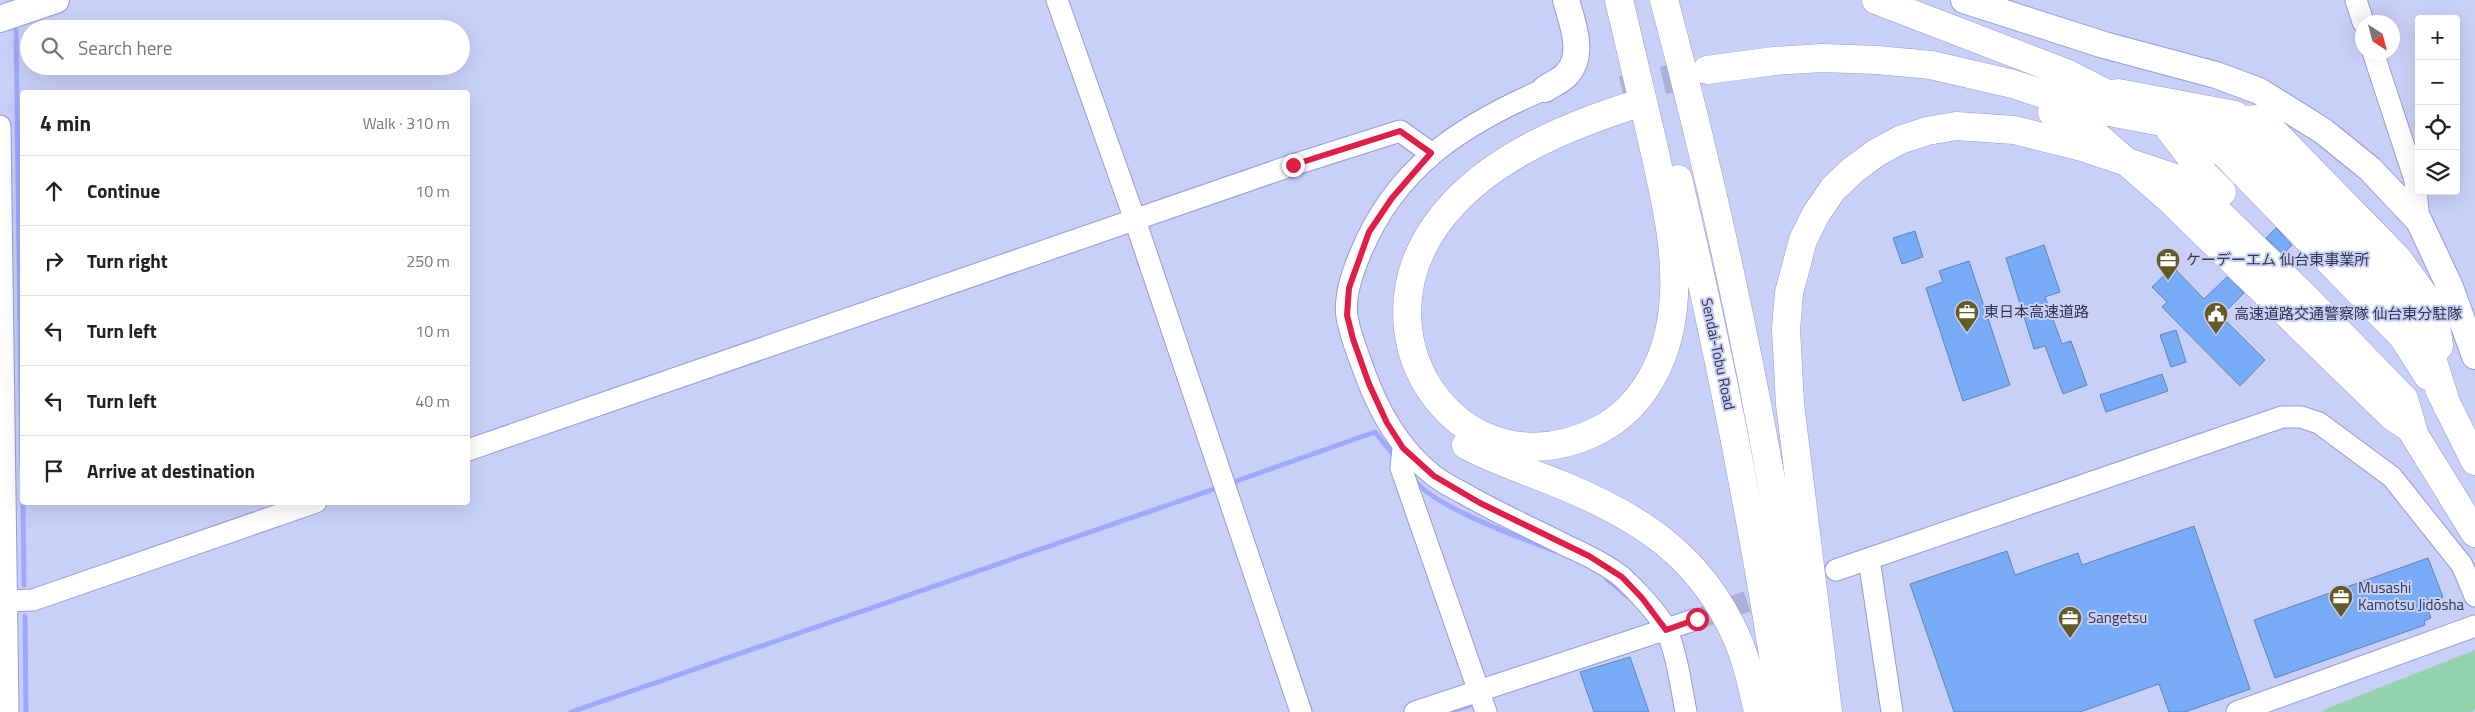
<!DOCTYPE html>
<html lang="en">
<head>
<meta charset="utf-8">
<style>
  body { margin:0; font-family:"Titillium Web","Noto Sans JP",sans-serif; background:#f6f6f6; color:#222 }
  .controls { position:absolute; right:15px; top:15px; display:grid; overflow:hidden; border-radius:5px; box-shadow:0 5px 20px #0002 }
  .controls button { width:45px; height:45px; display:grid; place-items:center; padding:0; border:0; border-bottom:1px solid #e0e0e0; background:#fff; color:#222; font:25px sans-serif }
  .compass { position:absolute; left:2355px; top:15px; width:45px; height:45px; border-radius:50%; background:#fff; box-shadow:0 5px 20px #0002; rotate:144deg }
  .stop { position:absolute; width:15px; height:15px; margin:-11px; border:4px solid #e11d48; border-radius:50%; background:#fff }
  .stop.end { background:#e11d48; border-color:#fff; box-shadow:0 1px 5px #0008 }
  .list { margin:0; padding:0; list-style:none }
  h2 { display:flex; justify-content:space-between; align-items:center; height:65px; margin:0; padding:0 20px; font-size:21px }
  h2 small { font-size:16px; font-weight:400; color:#767676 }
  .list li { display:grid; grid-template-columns:32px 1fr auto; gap:15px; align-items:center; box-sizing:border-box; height:70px; padding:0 20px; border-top:1px solid #e0e0e0 }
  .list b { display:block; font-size:19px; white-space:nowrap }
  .list em { font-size:16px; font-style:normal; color:#767676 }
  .icon { flex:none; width:28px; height:28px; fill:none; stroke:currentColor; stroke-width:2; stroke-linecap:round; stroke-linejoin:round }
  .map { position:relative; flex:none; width:2475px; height:712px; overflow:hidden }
  .search { position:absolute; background:#fff; box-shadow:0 5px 20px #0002; left:20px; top:20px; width:450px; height:55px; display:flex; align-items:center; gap:12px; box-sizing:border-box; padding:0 18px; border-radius:28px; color:#767676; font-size:19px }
  .panel { position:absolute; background:#fff; box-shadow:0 5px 20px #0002; left:20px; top:90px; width:450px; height:415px; border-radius:5px }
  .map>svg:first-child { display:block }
  .green { fill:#94d3ae }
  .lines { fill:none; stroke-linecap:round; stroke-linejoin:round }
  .stream { stroke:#9faafe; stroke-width:5 }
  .building { fill:#78abf6; stroke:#5f84b9 }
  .minor-tunnel { stroke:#abb1d5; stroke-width:21; stroke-dasharray:21 11; stroke-linecap:butt }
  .motorway-tunnel { stroke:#abb1d5; stroke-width:28; stroke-dasharray:28 14; stroke-linecap:butt }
  .minor-casing { stroke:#939cdb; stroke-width:23 }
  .tertiary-casing { stroke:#939cdb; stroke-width:28 }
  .motorway-casing { stroke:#939cdb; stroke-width:29 }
  .minor { stroke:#fff; stroke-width:21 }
  .tertiary { stroke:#fff; stroke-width:26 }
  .motorway { stroke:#fff; stroke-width:28 }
  .route { stroke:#e11d48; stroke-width:6 }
  .labels { text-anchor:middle; stroke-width:4; stroke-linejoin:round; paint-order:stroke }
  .poi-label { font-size:15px; fill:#32354f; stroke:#c9d0f7; text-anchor:start }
  .street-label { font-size:15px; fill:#32354f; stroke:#c9d0f7 }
</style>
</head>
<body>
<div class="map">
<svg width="2475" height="712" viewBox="0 0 2475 712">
  <rect width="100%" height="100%" fill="#c9d0f7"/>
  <path class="green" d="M2475 650V709L2472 712H2324L2323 710Z"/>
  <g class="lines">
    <path class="stream" d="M16 30 22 467
      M1414 480C1438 509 1519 537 1555 551
      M1228 484 1375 432 1396 458
      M23 502 24 585
      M1607 579 1627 596
      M25 616 26 712
      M571 712 1220 487
      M1450 712 1478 702"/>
  </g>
  <path class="building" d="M2276 228 2292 245 2283 254 2266 238Z
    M1915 231 1923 257 1902 264 1893 238Z
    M2044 245 2060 292 2045 297 2062 344 2071 341 2087 385 2063 394 2045 346 2034 349 2006 258Z
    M1969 261 2010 385 1963 401 1926 288 1943 282 1939 271Z
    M2173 267 2204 299 2227 277 2244 293 2221 316 2265 360 2240 386 2162 307 2167 302 2152 287Z
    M2176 330 2186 362 2171 367 2160 335Z
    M2162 374 2168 391 2106 412 2100 395Z
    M2194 526 2250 689 2185 712H2169L2159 684 2080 712H1954L1910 584 2007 551 2015 575 2078 553 2082 565Z
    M2428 558 2443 597 2426 604 2431 618 2424 621 2425 625 2275 678 2254 620Z
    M1630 657 1649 712H1594L1580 672Z"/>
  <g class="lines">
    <path class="minor-tunnel" d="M1697 619 1777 591"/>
    <path class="motorway-tunnel" d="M1622 90 1706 70"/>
    <defs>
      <path id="minor" d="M1057 0 1135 220 1301 712
        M2356 0 2363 22
        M2373 52 2415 180 2419 221
        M1545 89C1461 125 1394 168 1359 257 1352 274 1344 298 1347 317 1350 335 1358 354 1364 371 1379 412 1399 448 1433 475 1442 482 1453 488 1463 493 1497 513 1534 529 1569 547 1587 555 1607 565 1622 577 1635 589 1660 615 1667 631 1677 656 1681 685 1686 712
        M0 126 8 712
        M1403 448 1401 468 1486 712
        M468 450 1293 165 1400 131 1431 153
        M1869 559 1892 712
        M1836 570 2282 417H2301L2319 423 2392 477 2462 565 2475 596
        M7 601 33 600 316 502
        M1415 712 1697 619
        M2237 712 2475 626"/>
      <path id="tertiary" d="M1964 0 2104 45 2216 75 2259 91 2323 131 2370 169 2419 221 2450 287 2475 356
        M0 19 56 0
        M1545 89C1552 84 1563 80 1568 73 1585 53 1572 22 1566 0"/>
      <path id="motorway" d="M1619 0C1630 46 1641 93 1652 140 1664 194 1679 252 1673 308 1668 357 1645 406 1599 430 1465 498 1352 343 1436 225 1480 163 1557 130 1627 107
        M1664 0C1727 234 1774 472 1809 712
        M1876 0 2066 73 2137 109
        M1707 70 1774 61 1822 58 1877 60 1931 65 2013 84 2083 107 2242 137 2421 323 2447 406
        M2118 93 2235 115
        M2052 112 2082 123 2169 199 2392 416 2413 430
        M2213 121 2261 119 2397 258 2434 309 2439 346
        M2170 130 2203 173 2222 192
        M2191 136 2224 153 2403 337 2428 376
        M1678 179C1720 355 1755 533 1782 712
        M2439 389 2475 461
        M2402 415 2475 533
        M1466 445C1497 462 1531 472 1564 486 1641 518 1700 556 1736 636 1747 660 1752 686 1758 712
        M1828 712 1790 404 1786 329 1789 293 1803 240 1816 214 1833 189 1853 170 1876 153 1900 140 1927 131 1956 126 2014 130 2082 147 2187 182 2303 295 2404 399 2413 430"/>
    </defs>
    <use href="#minor" class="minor-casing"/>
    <use href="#tertiary" class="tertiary-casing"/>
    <use href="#motorway" class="motorway-casing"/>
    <use href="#minor" class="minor"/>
    <use href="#tertiary" class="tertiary"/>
    <use href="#motorway" class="motorway"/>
  </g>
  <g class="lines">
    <path class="route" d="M1293 165 1400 131 1431 153 1392 198 1369 232 1349 288 1347 315 1353 339 1369 384 1387 423 1403 448 1434 476 1480 503 1589 556 1622 577 1642 598 1666 630 1697 619"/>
  </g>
  <defs>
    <symbol id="office-pin" viewBox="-11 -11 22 30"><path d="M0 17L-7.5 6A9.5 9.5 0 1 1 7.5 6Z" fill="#645a26" stroke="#c9d0f7"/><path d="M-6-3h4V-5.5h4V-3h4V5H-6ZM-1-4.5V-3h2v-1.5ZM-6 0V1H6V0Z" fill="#fff"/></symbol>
    <symbol id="civic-pin" viewBox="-11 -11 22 30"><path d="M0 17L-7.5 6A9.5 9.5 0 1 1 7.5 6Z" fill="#645a26" stroke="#c9d0f7"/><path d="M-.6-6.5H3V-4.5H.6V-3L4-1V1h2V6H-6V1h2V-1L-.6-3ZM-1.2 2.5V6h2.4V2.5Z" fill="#fff"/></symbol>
  </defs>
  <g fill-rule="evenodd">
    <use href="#office-pin" x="2154" y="246" width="28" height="38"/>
    <use href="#office-pin" x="1953" y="298" width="28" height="38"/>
    <use href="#civic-pin" x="2202" y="300" width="28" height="38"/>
    <use href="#office-pin" x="2327" y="583" width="28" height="38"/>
    <use href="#office-pin" x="2056" y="604" width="28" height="38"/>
  </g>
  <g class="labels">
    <g class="poi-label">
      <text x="2186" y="265">ケーデーエム 仙台東事業所</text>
      <text x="1984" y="317">東日本高速道路</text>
      <text x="2234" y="319">高速道路交通警察隊 仙台東分駐隊</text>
      <text x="2358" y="593">Musashi<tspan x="2358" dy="17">Kamotsu Jidōsha</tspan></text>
      <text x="2088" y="623">Sangetsu</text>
    </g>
    <g class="street-label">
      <text transform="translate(1718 354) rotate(78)" y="5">Sendai-Tobu Road</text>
    </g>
  </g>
</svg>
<div class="controls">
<button>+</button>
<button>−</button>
<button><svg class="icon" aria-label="locate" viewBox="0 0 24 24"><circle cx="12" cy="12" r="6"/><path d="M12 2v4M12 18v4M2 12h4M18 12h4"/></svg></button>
<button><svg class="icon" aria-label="layers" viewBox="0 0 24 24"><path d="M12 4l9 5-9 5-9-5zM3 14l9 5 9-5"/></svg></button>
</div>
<svg class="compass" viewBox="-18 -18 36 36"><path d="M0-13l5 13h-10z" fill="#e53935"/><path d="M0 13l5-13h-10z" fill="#767676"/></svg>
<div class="stop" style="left:1697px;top:619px"></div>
<div class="stop end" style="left:1293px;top:165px"></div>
<div class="search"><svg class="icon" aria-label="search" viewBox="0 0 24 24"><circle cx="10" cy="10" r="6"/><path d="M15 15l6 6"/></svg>Search here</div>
<section class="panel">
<h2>4 min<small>Walk · 310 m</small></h2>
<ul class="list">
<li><svg class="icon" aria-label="ahead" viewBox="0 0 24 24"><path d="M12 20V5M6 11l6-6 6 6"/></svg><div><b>Continue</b></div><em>10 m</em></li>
<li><svg class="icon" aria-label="right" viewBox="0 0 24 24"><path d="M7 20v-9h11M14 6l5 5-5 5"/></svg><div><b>Turn right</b></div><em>250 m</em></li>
<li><svg class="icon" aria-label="left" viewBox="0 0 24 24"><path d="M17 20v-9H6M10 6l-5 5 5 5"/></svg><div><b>Turn left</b></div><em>10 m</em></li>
<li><svg class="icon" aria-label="left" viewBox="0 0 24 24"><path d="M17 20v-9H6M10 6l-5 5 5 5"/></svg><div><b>Turn left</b></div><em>40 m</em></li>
<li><svg class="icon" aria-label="arrive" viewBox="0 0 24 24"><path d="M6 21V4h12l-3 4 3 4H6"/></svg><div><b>Arrive at destination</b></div></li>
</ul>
</section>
</div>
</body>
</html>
